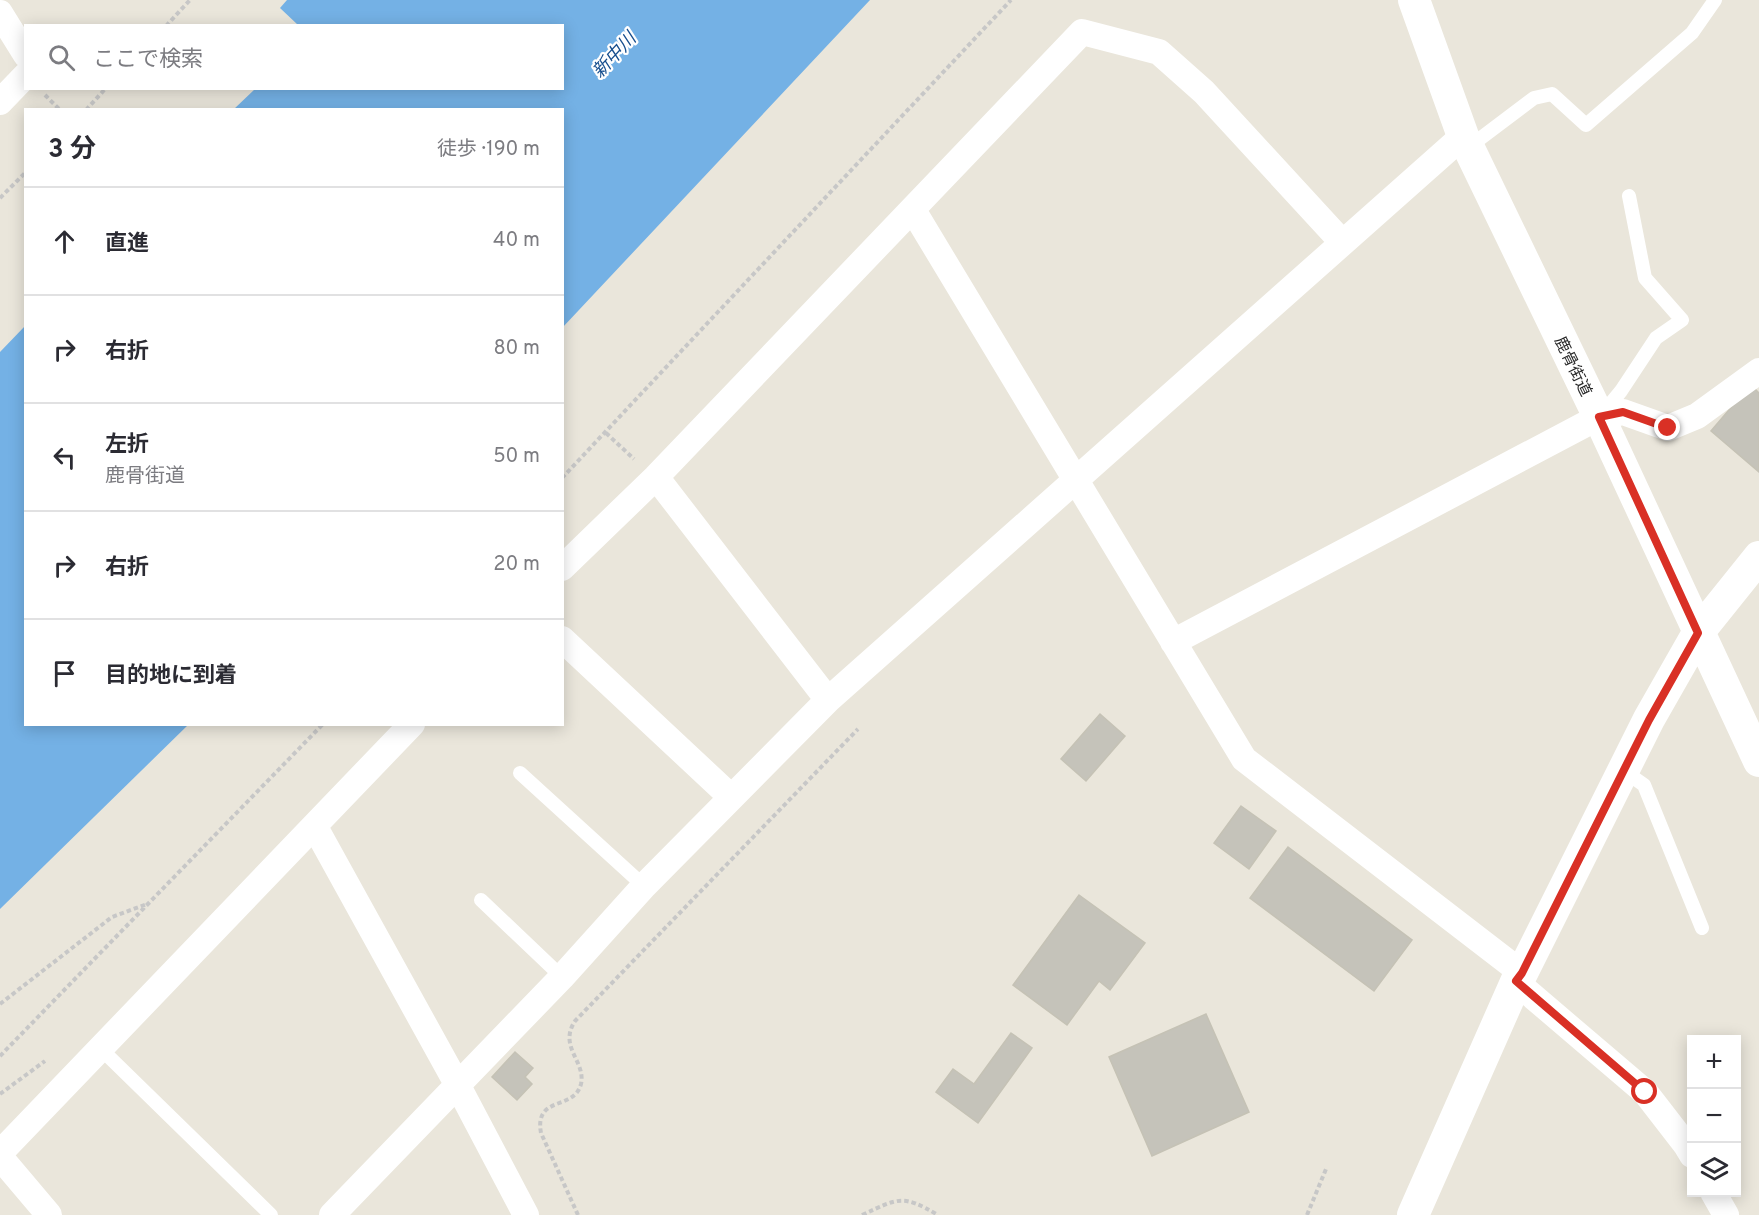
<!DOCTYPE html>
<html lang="ja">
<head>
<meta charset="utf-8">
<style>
  body { margin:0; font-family:Overpass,"Noto Sans JP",sans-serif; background:#f7f7f7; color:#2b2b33 }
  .controls { position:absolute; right:18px; bottom:18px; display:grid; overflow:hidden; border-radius:0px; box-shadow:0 3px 15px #0003 }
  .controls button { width:54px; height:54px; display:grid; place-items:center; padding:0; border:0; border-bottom:2px solid #e1e1e2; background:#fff; color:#2b2b33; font:30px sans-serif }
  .stop { position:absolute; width:18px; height:18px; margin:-14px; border:4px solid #d93025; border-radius:50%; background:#fff }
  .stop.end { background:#d93025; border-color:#fff; box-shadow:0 2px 6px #0008 }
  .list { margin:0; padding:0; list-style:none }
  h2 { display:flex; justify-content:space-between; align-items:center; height:78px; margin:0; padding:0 24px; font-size:26px }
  h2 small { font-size:20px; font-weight:400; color:#7c7c81 }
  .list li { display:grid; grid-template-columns:39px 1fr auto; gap:18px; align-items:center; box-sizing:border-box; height:108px; padding:0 24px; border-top:2px solid #e1e1e2 }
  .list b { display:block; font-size:22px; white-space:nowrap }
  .list p { margin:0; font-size:20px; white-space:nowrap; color:#7c7c81 }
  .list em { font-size:20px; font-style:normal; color:#7c7c81 }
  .icon { flex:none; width:33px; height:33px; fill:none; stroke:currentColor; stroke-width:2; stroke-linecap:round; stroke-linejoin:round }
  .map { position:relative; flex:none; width:1759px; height:1215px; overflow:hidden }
  .search { position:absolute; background:#fff; box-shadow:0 3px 15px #0003; left:24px; top:24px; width:540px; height:66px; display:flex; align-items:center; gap:15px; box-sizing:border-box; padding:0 21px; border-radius:0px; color:#7c7c81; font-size:22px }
  .panel { position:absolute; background:#fff; box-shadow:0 3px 15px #0003; left:24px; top:108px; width:540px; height:618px; border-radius:0px }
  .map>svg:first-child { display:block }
  .water { fill:#74b1e5 }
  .building { fill:#c5c3ba; stroke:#c5c2b5; stroke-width:1.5 }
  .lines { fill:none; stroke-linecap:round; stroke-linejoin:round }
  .path { stroke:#c7c7c7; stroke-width:4; stroke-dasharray:4.5 3; stroke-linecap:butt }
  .service { stroke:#fff; stroke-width:14 }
  .minor { stroke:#fff; stroke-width:26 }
  .tertiary { stroke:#fff; stroke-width:32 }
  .route { stroke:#d93025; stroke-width:8 }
  .labels { text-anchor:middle; stroke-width:4.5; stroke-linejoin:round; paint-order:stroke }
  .street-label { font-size:16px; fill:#282828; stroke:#fff }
  .water-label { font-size:18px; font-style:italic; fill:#164e8e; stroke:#fff }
</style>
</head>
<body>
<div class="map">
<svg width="1759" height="1215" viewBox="0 0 1759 1215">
  <rect width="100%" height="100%" fill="#eae6db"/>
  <path class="water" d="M287 0H870L563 327 562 110 234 109 255 89 562 88V26L298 25 280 8Z
    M25 326 26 724 188 725 0 909V352Z"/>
  <path class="building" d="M1755 389 1759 393V472L1711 431 1740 397Z
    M1100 714 1125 736 1086 781 1061 759Z
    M1241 806 1276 831 1249 869 1214 843Z
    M1288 847 1412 940 1374 991 1250 898Z
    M1079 895 1145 943 1110 990 1099 981 1067 1025 1013 985Z
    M1206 1014 1249 1112 1152 1156 1109 1057Z
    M1011 1033 1032 1048 978 1123 936 1092 953 1069 974 1084Z
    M515 1052 533 1068 525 1077 532 1084 517 1100 492 1077Z"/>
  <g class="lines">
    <path class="path" d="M166 26 190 0
      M45 95 60 110
      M86 110 106 88
      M0 198 26 172
      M606 433 634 459
      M562 478 1011 0
      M0 1004 112 917 147 904
      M0 1056 323 724
      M0 1094 45 1061
      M578 1215 541 1133C534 1095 574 1111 581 1084 586 1061 558 1047 575 1021L858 729
      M862 1215C899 1198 902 1194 938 1215
      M1307 1215 1326 1169"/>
    <path class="service" d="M1469 147 1534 98 1552 94 1586 125 1692 33 1715 0
      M1602 414 1621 391 1656 338 1682 320 1645 278 1629 196
      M1624 771 1644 785 1702 928
      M520 773 644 886
      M481 900 562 977
      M101 1049 271 1215"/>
    <path class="minor" d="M0 13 26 55
      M0 102 26 75
      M913 210 1244 759 1522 973
      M656 477 828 700
      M562 568 656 477 1082 32 1159 52 1204 92 1342 242
      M562 639 731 797
      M1173 642 1599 417 1623 412 1668 428 1697 416 1759 371
      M315 827 457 1084 526 1215
      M1516 982 1645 1092 1686 1145 1692 1155
      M0 1153 412 724
      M0 1157 49 1215
      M1713 1192 1726 1215
      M332 1215 562 977 644 886 828 700 1463 136"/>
    <path class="tertiary" d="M1414 0 1463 136 1599 417 1759 761
      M1413 1215 1516 982 1522 973 1649 719 1698 633 1759 557"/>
  </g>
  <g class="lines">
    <path class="route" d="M1645 1092 1516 981 1522 973 1649 720 1698 633 1599 417 1623 412 1668 428"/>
  </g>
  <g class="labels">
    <g class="street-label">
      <text transform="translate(1574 366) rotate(64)" y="6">鹿骨街道</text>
    </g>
    <g class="water-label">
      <text transform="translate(614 55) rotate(-47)" y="6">新中川</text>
    </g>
  </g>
</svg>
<div class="controls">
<button>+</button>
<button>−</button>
<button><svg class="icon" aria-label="layers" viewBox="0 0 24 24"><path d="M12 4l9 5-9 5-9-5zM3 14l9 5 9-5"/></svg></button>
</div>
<div class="stop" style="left:1645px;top:1092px"></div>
<div class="stop end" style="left:1668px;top:428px"></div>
<div class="search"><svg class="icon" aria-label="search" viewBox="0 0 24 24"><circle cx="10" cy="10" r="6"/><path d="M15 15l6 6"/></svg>ここで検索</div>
<section class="panel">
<h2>3 分<small>徒歩 · 190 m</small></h2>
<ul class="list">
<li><svg class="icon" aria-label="ahead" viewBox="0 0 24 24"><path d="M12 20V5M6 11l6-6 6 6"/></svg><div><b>直進</b></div><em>40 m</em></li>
<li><svg class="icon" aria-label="right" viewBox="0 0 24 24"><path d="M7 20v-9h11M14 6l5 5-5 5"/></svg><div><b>右折</b></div><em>80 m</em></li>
<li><svg class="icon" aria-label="left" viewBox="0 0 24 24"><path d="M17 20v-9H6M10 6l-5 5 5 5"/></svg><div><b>左折</b><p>鹿骨街道</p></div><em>50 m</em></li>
<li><svg class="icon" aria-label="right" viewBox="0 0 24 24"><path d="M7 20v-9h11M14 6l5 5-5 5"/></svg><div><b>右折</b></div><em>20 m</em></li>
<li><svg class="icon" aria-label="arrive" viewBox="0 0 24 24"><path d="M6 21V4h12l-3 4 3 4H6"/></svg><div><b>目的地に到着</b></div></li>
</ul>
</section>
</div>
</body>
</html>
